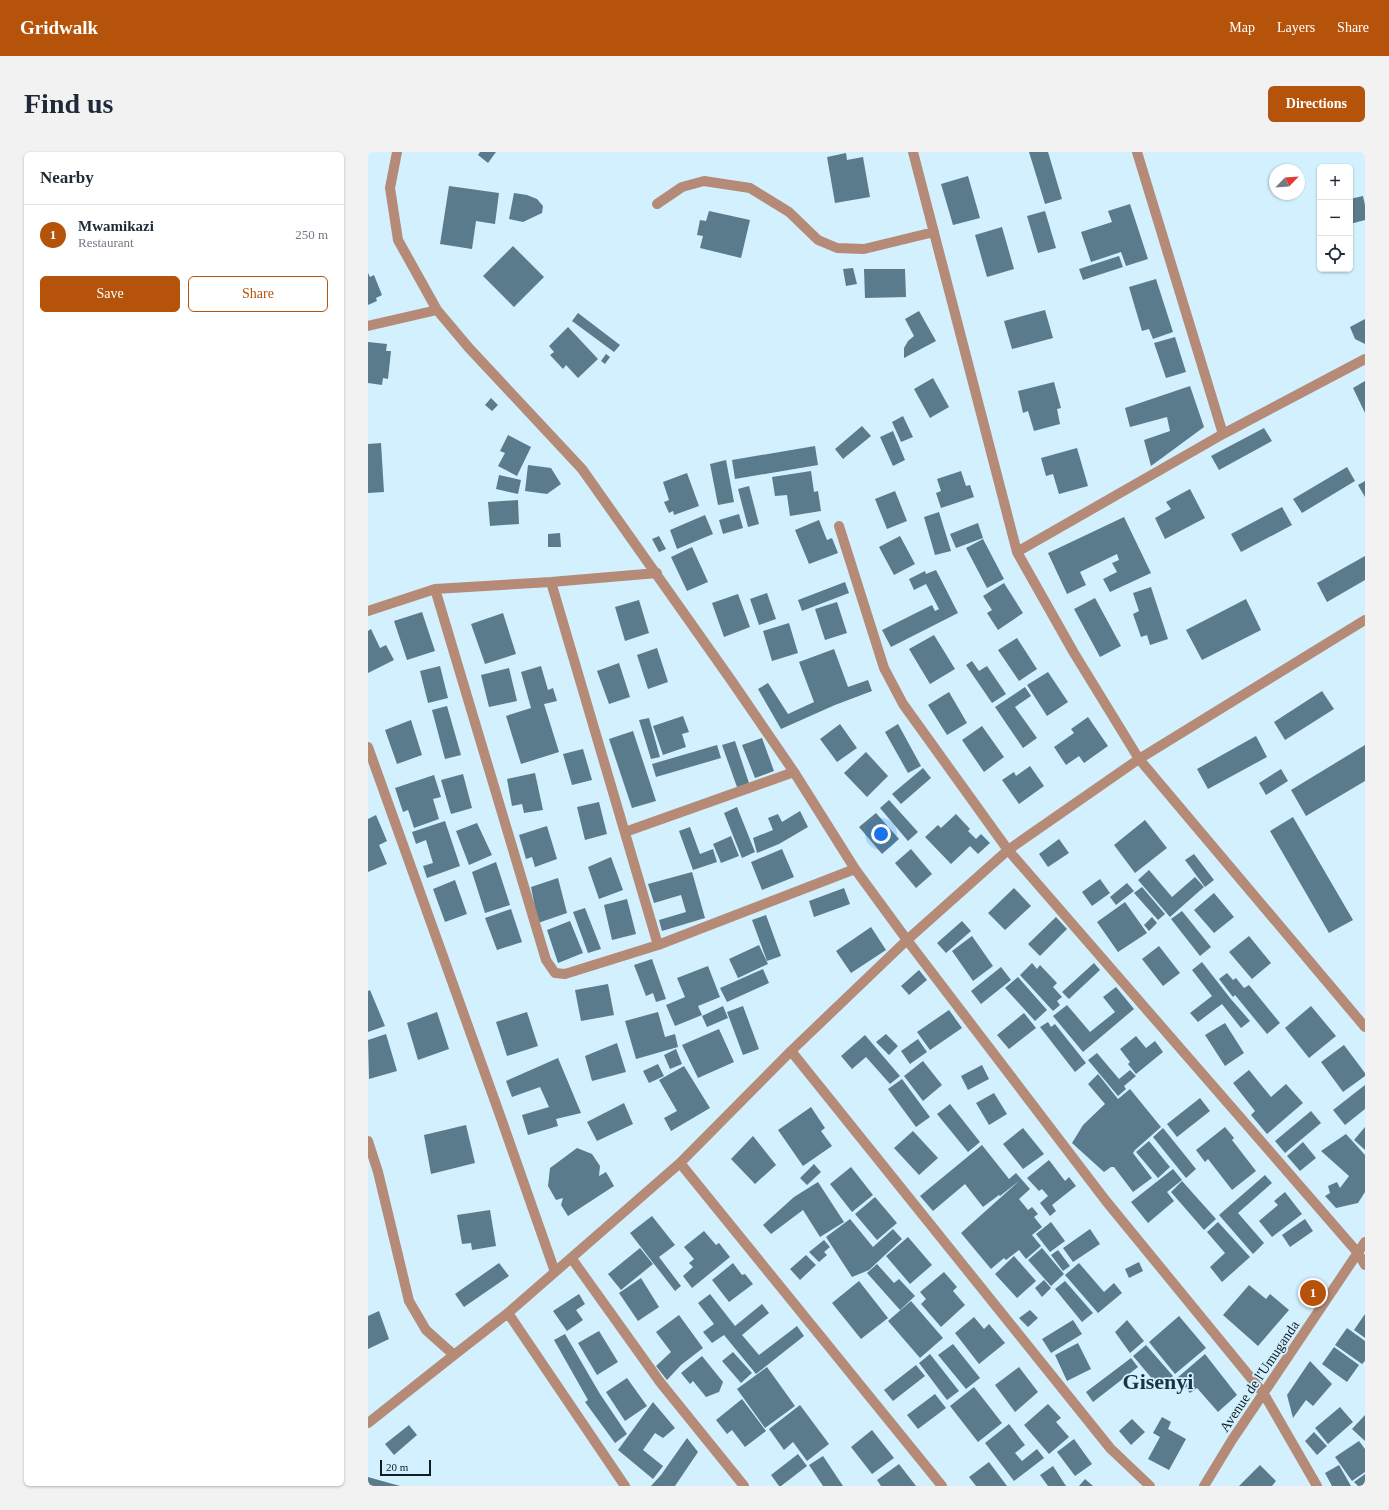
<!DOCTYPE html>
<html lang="en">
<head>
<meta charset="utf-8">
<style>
  body { margin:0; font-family:"Times New Roman",serif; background:#f2f2f3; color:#1f2937 }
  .controls { position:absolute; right:12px; top:12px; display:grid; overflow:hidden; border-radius:6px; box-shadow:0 1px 3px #0004 }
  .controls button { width:36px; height:36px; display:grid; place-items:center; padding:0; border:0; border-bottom:1px solid #e0e1e3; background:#fff; color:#1f2937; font:20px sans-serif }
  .compass { position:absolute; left:901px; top:12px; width:36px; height:36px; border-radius:50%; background:#fff; box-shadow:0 1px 3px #0004; rotate:65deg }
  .scale { position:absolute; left:12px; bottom:10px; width:51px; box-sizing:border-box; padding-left:4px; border:2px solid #0f1d23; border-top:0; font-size:11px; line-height:14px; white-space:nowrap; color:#0f1d23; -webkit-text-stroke:3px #d2f0fe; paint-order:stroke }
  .you { position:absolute; left:513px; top:682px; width:14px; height:14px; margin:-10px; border:3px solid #fff; border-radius:50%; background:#1a73e8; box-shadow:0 0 0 6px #1a73e833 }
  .badge { display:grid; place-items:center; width:26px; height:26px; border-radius:50%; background:#b45309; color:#fff; font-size:13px; font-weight:700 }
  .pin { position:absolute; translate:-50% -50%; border:2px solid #fff; box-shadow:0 1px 4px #0006 }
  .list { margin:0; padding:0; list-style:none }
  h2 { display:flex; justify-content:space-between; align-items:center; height:52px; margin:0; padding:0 16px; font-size:17px }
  h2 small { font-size:13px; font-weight:400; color:#747a83 }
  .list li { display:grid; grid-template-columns:26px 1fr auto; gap:12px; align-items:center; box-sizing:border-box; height:60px; padding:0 16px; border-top:1px solid #e0e1e3 }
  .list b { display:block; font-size:15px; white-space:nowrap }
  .list p { margin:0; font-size:13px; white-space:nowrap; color:#747a83 }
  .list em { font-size:13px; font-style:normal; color:#747a83 }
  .actions { display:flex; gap:8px; padding:12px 16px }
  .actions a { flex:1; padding:9px 0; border:1px solid #b45309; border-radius:6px; text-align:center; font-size:14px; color:#b45309 }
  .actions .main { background:#b45309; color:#fff }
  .icon { flex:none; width:22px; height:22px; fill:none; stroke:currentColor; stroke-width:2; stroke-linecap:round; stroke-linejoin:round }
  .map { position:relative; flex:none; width:997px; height:1334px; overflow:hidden; border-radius:6px }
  header { display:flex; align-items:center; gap:24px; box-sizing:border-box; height:56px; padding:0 20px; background:#b45309; color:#fff }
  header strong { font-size:19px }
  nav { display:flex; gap:22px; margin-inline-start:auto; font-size:14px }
  .intro { display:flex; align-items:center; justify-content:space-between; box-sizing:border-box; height:96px; padding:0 24px }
  h1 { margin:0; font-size:28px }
  .button { padding:10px 18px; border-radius:6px; background:#b45309; color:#fff; font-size:14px; font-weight:700 }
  main { display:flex; gap:24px; padding:0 24px }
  aside { flex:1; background:#fff; border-radius:6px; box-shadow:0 1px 3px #0004 }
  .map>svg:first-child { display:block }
  .building { fill:#5a7b8b }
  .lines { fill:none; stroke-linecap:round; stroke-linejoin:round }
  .minor { stroke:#b58a77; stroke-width:10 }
  .labels { text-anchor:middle; stroke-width:3.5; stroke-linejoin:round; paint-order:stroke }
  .street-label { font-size:14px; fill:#0f1d23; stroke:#d2f0fe }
  .town-label { font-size:22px; font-weight:bold; fill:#143543; stroke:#d2f0fe }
</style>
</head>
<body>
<header>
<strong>Gridwalk</strong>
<nav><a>Map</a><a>Layers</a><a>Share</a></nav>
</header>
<div class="intro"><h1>Find us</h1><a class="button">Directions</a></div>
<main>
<aside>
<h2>Nearby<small></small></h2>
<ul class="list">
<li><span class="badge">1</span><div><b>Mwamikazi</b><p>Restaurant</p></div><em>250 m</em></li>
</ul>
<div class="actions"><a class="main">Save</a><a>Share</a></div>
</aside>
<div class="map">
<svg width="997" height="1334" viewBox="0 0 997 1334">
  <rect width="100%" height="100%" fill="#d2f0fe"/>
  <path class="building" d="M112 0H128L120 11 110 3Z
    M661 0H680L694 47 677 52Z
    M478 1 479 8 495 5 502 45 467 51 459 5Z
    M600 24 612 66 585 73 573 32Z
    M81 34 131 41 127 72 108 69 104 97 72 92Z
    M146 41 159 43 169 47 175 54 174 61 155 70 141 67Z
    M995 44 997 53V68L982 72V47Z
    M762 52 780 107 758 114 753 100 723 110 713 80 744 70 740 59Z
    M341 59 382 68 373 106 332 96 335 84 329 83 332 68 338 69Z
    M677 59 688 96 670 101 659 64Z
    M634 75 646 117 619 125 607 83Z
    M145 94 176 125 146 155 115 124Z
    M751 104 755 115 715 128 711 117Z
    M485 116 489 132 478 134 475 117Z
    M496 117H537L538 145 497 146Z
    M0 121 2 125 6 123 14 143 8 146 9 149 0 153Z
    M788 127 805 180 785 187 781 177 774 179 761 135Z
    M677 158 685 186 644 197 636 169Z
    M551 159 568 189 536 206V196L540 189 546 184 537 167Z
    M210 161 252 193 246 200 204 169Z
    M997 167V192L987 187 982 175Z
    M200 175 230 207 210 226 198 213 195 217 182 203 186 200 181 194Z
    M807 185 818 220 798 226 786 191Z
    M0 190 19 192 18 199H23L20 227 15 226 14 233 0 231Z
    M238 202 242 205 237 212 233 209Z
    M565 226 581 255 562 266 546 237Z
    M997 229V261L985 236Z
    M686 230 693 256 689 257 692 272 666 279 660 259 655 261 650 239Z
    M822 234 836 275 783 314 776 288 802 279 799 265 762 275 757 256Z
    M123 246 130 253 124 259 117 253Z
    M535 264 545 285 533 290 524 270Z
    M494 274 503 284 475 307 467 297Z
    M896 276 904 289 851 318 843 304Z
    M525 279 537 308 525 314 512 285Z
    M140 283 163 295 149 324 130 314 137 301 132 299Z
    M13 291 16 340 0 341V292Z
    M447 294 450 313 367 327 364 308Z
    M709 296 720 334 691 342 685 322 678 324 673 306Z
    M358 308 366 350 350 353 342 312Z
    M160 313 183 316 193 332 179 342 157 339Z
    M979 315 987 329 934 361 925 347Z
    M443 319 446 340 450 339 453 359 422 364 419 343 407 344 404 325Z
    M593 319 598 334 602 333 606 345 573 356 568 341 573 339 569 327Z
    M319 321 331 354 306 363 305 359 301 361 296 350 301 348 295 330Z
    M131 323 153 328 150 342 128 337Z
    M997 329V345L990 333Z
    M381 334 391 372 380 375 370 337Z
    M822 337 837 366 797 387 787 366 803 357 798 350Z
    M527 339 539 369 519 377 507 347Z
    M150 348 151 372 122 374 120 350Z
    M914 355 924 373 873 400 863 382Z
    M571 360 583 399 567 403 556 365Z
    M371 362 375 376 355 382 351 368Z
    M337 363 345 382 309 397 302 378Z
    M756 365 783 421 742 440 735 427 749 420 744 411 751 408 749 402 712 420 718 433 699 442 680 401Z
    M451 368 459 388 464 386 470 401 441 412 427 378Z
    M610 371 615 386 588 396 582 382Z
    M192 381 193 395H180V382Z
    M291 384 298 397 291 400 284 387Z
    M532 384 547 412 526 423 511 395Z
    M615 387 636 427 619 436 598 396Z
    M324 395 340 430 319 439 303 405Z
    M997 404V428L959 450 949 431Z
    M568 418 590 461 523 495 514 478 564 453 567 459 571 457 558 432 546 438 541 427 557 419 558 422Z
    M477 430 481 441 434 459 430 448Z
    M636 431 655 461 630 478 619 461 624 458 615 444Z
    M783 435 800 487 782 493 779 483 773 485 765 462 771 459 765 441Z
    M399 441 408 467 391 473 382 447Z
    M370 442 382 475 356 485 344 451Z
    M727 446 753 494 732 505 706 457Z
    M878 447 893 478 834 508 818 478Z
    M271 448 281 481 257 489 247 455Z
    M469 450 479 481 457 488 447 457Z
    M54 460 67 499 39 508 26 469Z
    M135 461 148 502 117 512 103 472Z
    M421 471 430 501 404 509 395 479Z
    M3 477 12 496 18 493 26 508 0 521V479Z
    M566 483 587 517 562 532 541 497Z
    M649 486 669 517 651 529 630 498Z
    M289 496 300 530 280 537 269 503Z
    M466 497 480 535 500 528 504 539 467 553 413 577 390 537 400 531 420 562 446 550 431 510Z
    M604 509 611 519 619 514 638 542 624 551 598 513Z
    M251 511 262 545 241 552 229 519Z
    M72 514 80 546 60 551 52 519Z
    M173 514 180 538 185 536 189 549 176 552 191 600 153 612 138 564 163 556 153 520Z
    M141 516 149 549 121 555 113 523Z
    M680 520 700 550 679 564 659 533Z
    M657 535 663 544 647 555 669 586 655 596 627 555Z
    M954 539 966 557 917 588 906 570Z
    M581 540 599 571 579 583 560 553Z
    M79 554 93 603 77 607 64 558Z
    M315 564 321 580 314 582 318 595 295 603 285 574Z
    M720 565 740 594 716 611 711 604 698 613 686 595 706 581 703 577Z
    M281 566 292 605 283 607 271 568Z
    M43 568 54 603 29 612 17 578Z
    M472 572 489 596 469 610 452 587Z
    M530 572 553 614 540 621 517 580Z
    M614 574 636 605 616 620 594 588Z
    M265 579 288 649 264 656 241 587Z
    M888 584 899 605 840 637 829 617Z
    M394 586 406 619 387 626 374 593Z
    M367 589 381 631 369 635 354 593Z
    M349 593 353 606 288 625 284 612Z
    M997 593V629L938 664 923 638Z
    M215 597 224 628 204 633 195 602Z
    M498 600 520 624 499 645 476 621Z
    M662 614 676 634 651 652 634 628 646 620 648 624Z
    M555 616 563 626 533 652 524 642Z
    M913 617 920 629 898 643 891 631Z
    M167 621 175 658 156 661 154 652 144 654 139 627Z
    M95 622 104 656 83 662 73 628Z
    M66 623 73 645 65 647 71 667 46 676 40 658 35 660 27 636Z
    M521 648 550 680 540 689 512 656Z
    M231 650 239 682 217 688 209 655Z
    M369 655 387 700 374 706 356 661Z
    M432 659 440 675 411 692 389 701 385 686 405 678 400 666 410 662 414 670Z
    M508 661 531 687 514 702 491 675Z
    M588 662 602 677 600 679 608 687 613 682 622 691 610 702 602 694 583 712 557 685 570 673 573 676Z
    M8 663 19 689 11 693 19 712 0 720V667Z
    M925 665 985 768 961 781 902 679Z
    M777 668 799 696 767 721 746 693Z
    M77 669 92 714 59 726 55 714 65 711 58 688 48 692 44 680Z
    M109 671 124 703 101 713 88 679Z
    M179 674 189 707 167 715 164 705 158 707 151 683Z
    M322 675 332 702 345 697 349 710 325 718 311 679Z
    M363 684 371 704 353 711 345 692Z
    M691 687 701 701 680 715 671 702Z
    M414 697 426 725 394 738 383 710Z
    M543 697 564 722 548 736 527 711Z
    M826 702 846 728 837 735 817 708Z
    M243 705 255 738 231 747 220 715Z
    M128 710 142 753 117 761 104 720Z
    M781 718 804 745 827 725 836 735 802 765 770 728Z
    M324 720 337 766 294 779 291 768 318 760 313 743 286 751 280 732Z
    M190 726 199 761 170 771 163 735Z
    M732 727 742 741 724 754 714 740Z
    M87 728 99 762 77 770 65 737Z
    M759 731 766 739 748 753 742 745Z
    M774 735 797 762 790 768 766 741Z
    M476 736 482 752 446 765 441 749Z
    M646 736 663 754 637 778 620 761Z
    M846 741 866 765 846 781 826 758Z
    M259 747 268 782 244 788 236 753Z
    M757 750 779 781 750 800 729 770Z
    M217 756 233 797 220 801 205 760Z
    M143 757 154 790 129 798 117 766Z
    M814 759 843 795 832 804 803 767Z
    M398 763 413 804 399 809 384 768Z
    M688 765 699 777 672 804 660 792Z
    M784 765 789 771 781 779 776 773Z
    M202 769 215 801 190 811 179 778Z
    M594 769 603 779 578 801 569 791Z
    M503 775 518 798 483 821 468 799Z
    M604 784 625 814 605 829 584 799Z
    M881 784 903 811 884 827 861 800Z
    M391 793 400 812 370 826 361 807Z
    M791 794 812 821 795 834 774 807Z
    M284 807 298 847 288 850 285 841 278 844 266 813Z
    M834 810 862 846 882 869 873 876 854 852 830 870 822 861 844 844 824 818Z
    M664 811 669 817 672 813 689 831 685 835 694 845 689 849 692 853 685 859 652 823Z
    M726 811 732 818 701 847 694 840Z
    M340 814 352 845 330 854 334 863 307 874 298 853 317 845 309 826Z
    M633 815 643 828 613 852 603 839Z
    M395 817 401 831 359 850 352 836Z
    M551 818 559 828 541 843 533 834Z
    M859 821 865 828 868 826 876 836 881 833 912 871 899 882 867 843 865 845 851 827Z
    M650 825 679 858 667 869 637 836Z
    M240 832 246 863 213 869 207 838Z
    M748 835 766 857 715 900 685 864 699 853 722 880 747 860 735 845Z
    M2 838 17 874 0 880V839Z
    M355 854 360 866 339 875 334 864Z
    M375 854 391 897 375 903 359 860Z
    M943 854 968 884 941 906 917 876Z
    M581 858 594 876 562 898 549 880Z
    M69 860 81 897 50 908 39 871Z
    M159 860 170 894 139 904 128 870Z
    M290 860 297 885 307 882 310 895 268 907 257 869Z
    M656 861 668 876 641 897 629 883Z
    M680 870 683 875 687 872 718 911 707 920 672 875Z
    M857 871 876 901 857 914 837 883Z
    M351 877 366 910 330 926 314 893Z
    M18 882 29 919 1 927 0 888Z
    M518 882 530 894 521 903 508 890Z
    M497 883 532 924 522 932 498 905 484 917 473 904Z
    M768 884 778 896 787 889 795 900 768 922 760 912 762 910 752 897Z
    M550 887 559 900 542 912 533 899Z
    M249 891 258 920 224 929 217 904Z
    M976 893 997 921V924L975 940 953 910Z
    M308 897 314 912 302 917 296 903Z
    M729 901 751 927 762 918 768 924 756 934 758 937 750 944 720 908Z
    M190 906 213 961 188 967 190 974 160 983 154 963 181 955 172 935 144 945 138 929Z
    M555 909 574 933 555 949 536 924Z
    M290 912 296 924 281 931 275 919Z
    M614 913 621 927 600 938 593 924Z
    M316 914 342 956 303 979 296 966 309 959 291 928Z
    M881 918 903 945 918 932 935 951 899 982 883 963 887 959 865 931Z
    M730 922 750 947 762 937 793 975 767 998 765 1001 784 1026 765 1040 746 1015H743L736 1020 704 991 715 973 737 952 720 932Z
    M534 927 562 965 548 975 520 937Z
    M997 933V957L977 973 965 958Z
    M626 941 639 962 621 973 608 951Z
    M832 946 842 959 809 985 799 972Z
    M256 951 265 972 229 989 219 970Z
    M582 952 612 990 600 1000 569 962Z
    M443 955 457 976 453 979 464 994 435 1014 410 978Z
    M943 959 953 971 917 1001 907 989Z
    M98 973 107 1011 63 1022 56 983Z
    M857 975 866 986 864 988 888 1019 864 1038 840 1007 837 1010 828 998Z
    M997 975V998L986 988Z
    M655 976 676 1002 655 1017 635 992Z
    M795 976 828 1017 818 1026 785 985Z
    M545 979 570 1006 551 1023 526 996Z
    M978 982 997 1003V1040L990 1051 968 1056 957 1044 962 1041 960 1034 969 1030 972 1036 981 1024 953 999Z
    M385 984 408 1013 387 1032 363 1007Z
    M781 989 802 1015 790 1026 768 1000Z
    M935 990 948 1006 932 1019 919 1004Z
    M614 993 641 1027 648 1021 662 1037 651 1047 660 1058 664 1055 670 1062 666 1065 674 1075 664 1083 673 1094 658 1107 651 1098 638 1108 636 1106 623 1117 593 1081 651 1029 632 1044 631 1043 615 1055 597 1032 565 1059 552 1044Z
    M209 996 224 1002 232 1014 231 1024 238 1020 246 1034 200 1064 193 1053 195 1046 188 1048 180 1034 182 1016Z
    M681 1008 697 1029 701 1025 708 1034 684 1053 688 1059 682 1064 672 1051 680 1044 674 1037 671 1039 659 1026Z
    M446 1012 453 1020 439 1033 432 1026Z
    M483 1015 505 1043 484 1060 462 1032Z
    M805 1017 814 1028 799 1040 806 1049 780 1071 763 1050Z
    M897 1023 904 1031 870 1061 896 1091 885 1102 851 1063Z
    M814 1029 848 1067 836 1078 803 1040Z
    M450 1030 476 1070 452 1085 435 1058 403 1082 395 1073 426 1045Z
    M917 1040 934 1062 904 1085 891 1069 910 1053 906 1049Z
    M507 1045 529 1071 509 1088 487 1062Z
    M122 1058 128 1094 104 1098 103 1091 94 1092 89 1063Z
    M284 1064 307 1093 291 1105 313 1134 307 1139 262 1081Z
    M482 1067 505 1095 525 1077 534 1087 501 1118 484 1125 458 1085Z
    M937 1067 945 1079 922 1095 914 1083Z
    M683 1070 697 1089 682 1100 668 1082Z
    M850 1070 882 1105 854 1130 842 1115 857 1101 839 1080Z
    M722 1077 732 1092 705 1110 695 1096Z
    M336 1079 348 1093 351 1091 362 1105 324 1136 315 1124 325 1115 321 1111 326 1107 316 1095Z
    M540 1085 564 1113 542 1132 518 1104Z
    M456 1088 462 1095 456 1100 459 1103 451 1110 441 1100Z
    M272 1096 285 1112 253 1138 240 1122Z
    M674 1096 696 1122 683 1134 660 1108Z
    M690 1098 702 1114 695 1119 683 1103Z
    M438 1103 448 1113 432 1128 422 1117Z
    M646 1104 668 1129 649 1146 627 1122Z
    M771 1110 775 1119 761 1126 757 1117Z
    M131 1111 141 1124 96 1155 87 1142Z
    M365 1111 374 1123 377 1122 385 1132 361 1150 344 1128Z
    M711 1111 736 1140 746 1131 754 1141 730 1161 697 1123Z
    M509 1112 526 1131 531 1127 547 1144 532 1158 499 1121Z
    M576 1120 589 1135 585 1139 597 1153 573 1175 553 1152 558 1147 552 1140Z
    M273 1126 291 1155 270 1169 251 1141Z
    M676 1128 683 1136 674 1145 667 1136Z
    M491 1129 520 1166 493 1187 464 1151Z
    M697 1129 725 1161 714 1170 687 1137Z
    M881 1133 898 1147 902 1142 921 1158 890 1194 855 1163Z
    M211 1142 217 1152 208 1158 215 1168 199 1179 185 1159Z
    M342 1142 367 1174 394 1152 401 1161 374 1183 391 1203 429 1174 436 1184 388 1222 356 1183 344 1191 335 1180 346 1172 330 1151Z
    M543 1149 575 1186 552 1206 520 1169Z
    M662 1158 670 1166 660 1175 651 1166Z
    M11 1159 21 1187 0 1197V1164Z
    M997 1162V1186L986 1178Z
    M311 1163 335 1196 313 1213 299 1228 288 1214 303 1200 288 1180Z
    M811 1164 838 1196 807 1222 781 1190Z
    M606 1165 616 1177 621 1172 637 1191 611 1212 587 1181Z
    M705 1168 714 1182 683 1201 674 1187Z
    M759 1168 776 1189 762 1201 747 1180Z
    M979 1176 997 1189V1209L994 1212 967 1193Z
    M231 1179 250 1210 229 1223 210 1191Z
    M197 1182 232 1242 259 1282 247 1291 217 1250 220 1248 186 1188Z
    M710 1191 723 1217 699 1229 687 1203Z
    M585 1192 612 1226 598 1237 570 1203Z
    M778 1193 805 1224 792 1236 765 1204Z
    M966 1195 991 1213 979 1230 954 1212Z
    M365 1200 384 1221 373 1231 354 1209Z
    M562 1202 591 1239 579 1248 551 1211Z
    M837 1202 869 1243 850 1260 829 1236 822 1241 809 1226Z
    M334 1204 355 1230 351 1240 338 1245 325 1229 322 1232 313 1221Z
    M763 1206 770 1215 725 1250 718 1240Z
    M942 1209 964 1232 945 1254 938 1248 925 1266 919 1243Z
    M548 1213 557 1224 525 1249 516 1238Z
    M399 1215 427 1254 397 1276 369 1237Z
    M651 1215 670 1240 647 1260 627 1233Z
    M259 1226 279 1254 257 1269 238 1240Z
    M606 1235 634 1271 610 1290 582 1254Z
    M567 1242 578 1256 550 1277 539 1263Z
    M374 1247 398 1279 377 1295 364 1278 359 1282 348 1268Z
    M285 1250 307 1276 295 1286 287 1281 275 1298 295 1314 285 1327 250 1298Z
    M680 1252 693 1266 688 1270 701 1285 681 1302 656 1273Z
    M432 1253 461 1292 439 1309 425 1290 416 1298 401 1277Z
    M972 1255 985 1270 960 1292 947 1276Z
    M997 1263V1289L984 1277Z
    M794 1265 803 1270 800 1277 818 1287 801 1318 780 1307 792 1285 785 1281Z
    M764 1267 777 1280 763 1293 751 1279Z
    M641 1272 657 1293 647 1301 654 1309 669 1297 676 1306 646 1329 617 1291Z
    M41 1273 49 1283 26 1303 17 1292Z
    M504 1278 526 1306 504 1322 483 1295Z
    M946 1280 959 1294 949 1303 937 1289Z
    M319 1286 330 1300 307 1334H283L293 1323Z
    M706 1287 724 1312 707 1324 689 1300Z
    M991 1289 997 1297V1320L984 1329 967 1305Z
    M430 1302 439 1314 413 1334H411L403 1323Z
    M455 1304 475 1334H455L441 1313Z
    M621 1310 639 1334H608L601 1325Z
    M531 1312 548 1334H513L509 1328Z
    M892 1313 908 1329 904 1334H871Z
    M971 1313 983 1334H964L957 1321Z
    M685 1314 698 1334H680L672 1323Z
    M997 1322V1334H990L986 1330Z
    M0 1325 32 1334H0Z
    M717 1327 725 1334H711Z"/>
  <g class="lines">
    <path class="minor" d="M29 0 22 36 30 88 69 158 101 196 214 317 363 528 426 620 487 717 539 788 738 1049 896 1242 949 1334
      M545 0 649 400 706 501 771 607 997 875
      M769 0 855 282
      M289 52 314 35 336 29 382 36 421 60 450 88 469 96 496 97 566 80
      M0 174 69 158
      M471 374 516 516 535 552 640 698 990 1101 997 1113
      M649 400 855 282 997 207
      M183 430 290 793
      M67 437 178 808 187 821 197 822 290 793 487 717
      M0 459 67 437 183 430 289 421
      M0 595 134 969 187 1120
      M257 680 426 620
      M423 899 742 1296 782 1334
      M0 989 10 1020 41 1149 58 1178 86 1203 140 1161 312 1011 423 899 539 788 640 698 771 607 997 468
      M312 1011 574 1334
      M204 1107 292 1230 376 1334
      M140 1161 257 1334
      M0 1271 86 1203
      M836 1334 864 1288 997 1090"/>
  </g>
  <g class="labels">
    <g class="street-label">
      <text transform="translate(891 1224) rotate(-56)" y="5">Avenue de l'Umuganda</text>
    </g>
    <g class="town-label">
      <text x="790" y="1237">Gisenyi</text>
    </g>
  </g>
</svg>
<div class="controls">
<button>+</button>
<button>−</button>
<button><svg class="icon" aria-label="locate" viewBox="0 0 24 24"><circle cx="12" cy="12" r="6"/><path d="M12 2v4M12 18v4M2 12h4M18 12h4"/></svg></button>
</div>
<svg class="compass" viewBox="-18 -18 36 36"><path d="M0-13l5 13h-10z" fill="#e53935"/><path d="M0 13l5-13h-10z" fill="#747a83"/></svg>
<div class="scale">20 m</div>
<div class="you"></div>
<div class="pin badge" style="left:945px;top:1141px">1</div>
</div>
</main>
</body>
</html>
